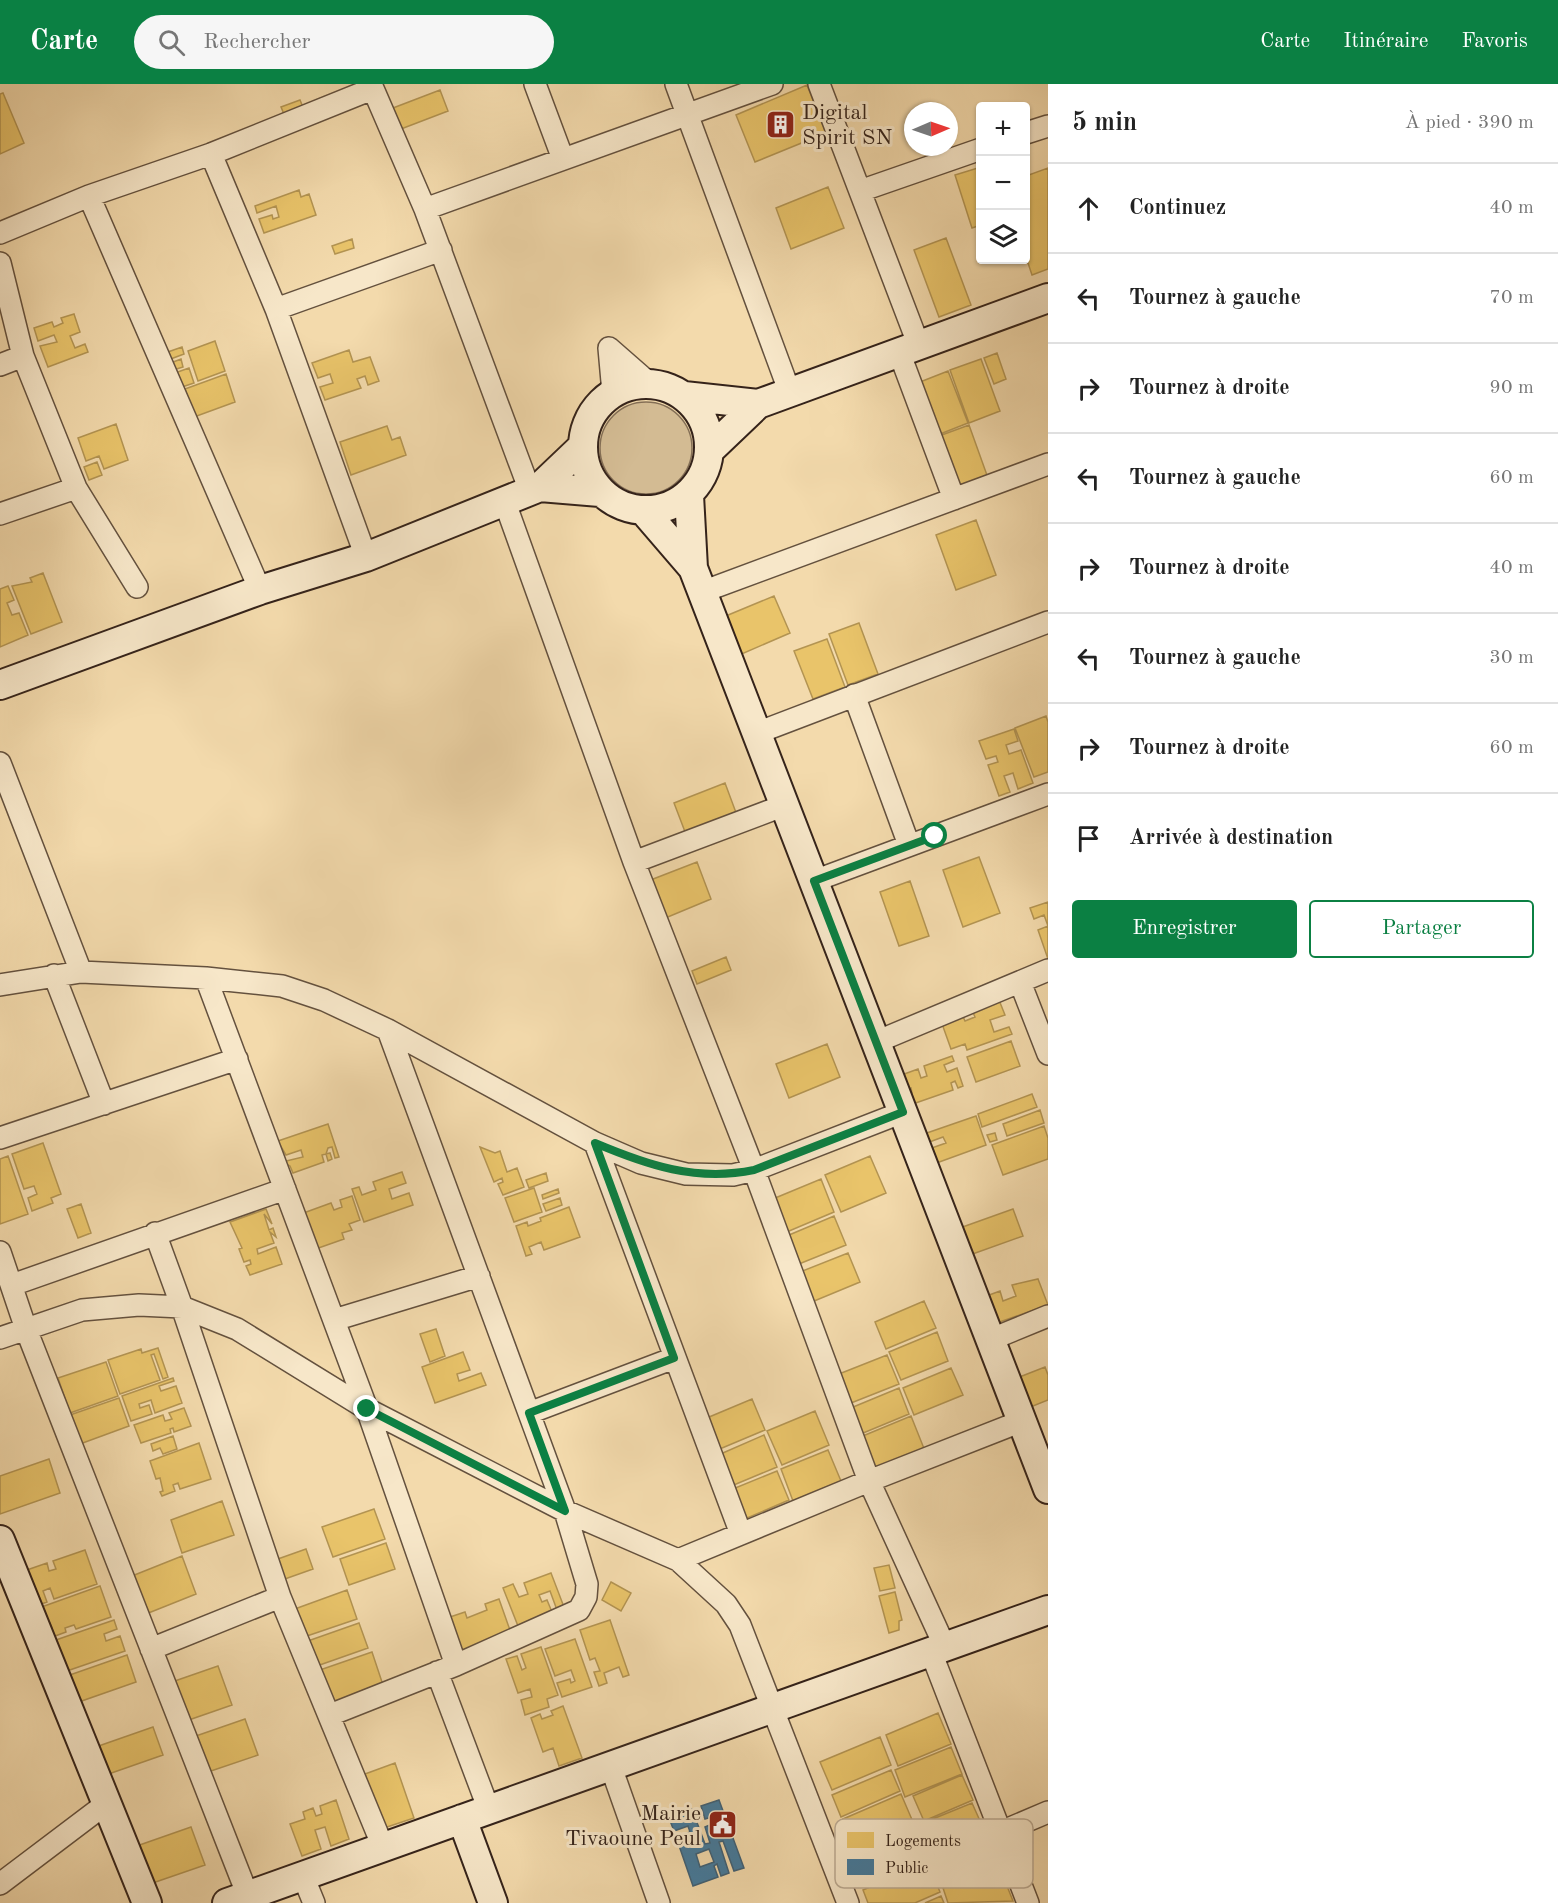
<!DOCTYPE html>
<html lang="fr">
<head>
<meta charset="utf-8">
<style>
  body { margin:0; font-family:"Old Standard TT",serif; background:#f6f6f6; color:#222 }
  .controls { position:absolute; right:18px; top:18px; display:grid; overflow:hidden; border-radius:6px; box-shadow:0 2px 4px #0004 }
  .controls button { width:54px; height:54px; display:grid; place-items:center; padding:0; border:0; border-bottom:2px solid #e0e0e0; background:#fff; color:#222; font:30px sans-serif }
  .compass { position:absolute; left:904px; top:18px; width:54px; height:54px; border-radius:50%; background:#fff; box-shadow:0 2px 4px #0004; rotate:88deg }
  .stop { position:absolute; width:18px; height:18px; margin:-14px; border:4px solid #0b8043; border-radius:50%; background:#fff }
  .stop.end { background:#0b8043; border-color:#fff; box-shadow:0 2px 6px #0008 }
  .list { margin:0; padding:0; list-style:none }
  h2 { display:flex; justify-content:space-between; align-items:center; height:78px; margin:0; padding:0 24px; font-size:26px }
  h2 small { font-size:20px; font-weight:400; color:#767676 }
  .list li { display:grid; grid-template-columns:39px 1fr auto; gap:18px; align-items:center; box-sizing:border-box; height:90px; padding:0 24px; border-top:2px solid #e0e0e0 }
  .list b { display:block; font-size:22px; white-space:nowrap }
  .list em { font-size:20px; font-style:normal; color:#767676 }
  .actions { display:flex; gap:12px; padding:18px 24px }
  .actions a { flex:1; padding:14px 0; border:2px solid #0b8043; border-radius:6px; text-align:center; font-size:21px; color:#0b8043 }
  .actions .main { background:#0b8043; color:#fff }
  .icon { flex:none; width:33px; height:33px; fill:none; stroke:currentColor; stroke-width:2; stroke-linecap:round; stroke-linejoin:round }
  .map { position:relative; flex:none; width:1048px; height:1819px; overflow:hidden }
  header { display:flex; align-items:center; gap:36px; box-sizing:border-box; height:84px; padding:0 30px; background:#0b8043; color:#fff }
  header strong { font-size:28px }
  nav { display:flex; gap:33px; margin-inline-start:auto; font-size:21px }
  .search { width:420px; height:54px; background:#f6f6f6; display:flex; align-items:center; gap:15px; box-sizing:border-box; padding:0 21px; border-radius:33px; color:#767676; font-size:22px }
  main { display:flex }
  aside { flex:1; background:#fff }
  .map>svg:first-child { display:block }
  .green { fill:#d3bb93; stroke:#846f56; stroke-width:1.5 }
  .homes { fill:#e9c46a; stroke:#b39452; stroke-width:1.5 }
  .public { fill:#457b9d; stroke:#406176; stroke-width:1.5; fill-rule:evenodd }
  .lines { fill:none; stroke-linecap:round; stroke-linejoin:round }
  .street-casing { stroke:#64513e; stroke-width:24 }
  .secondary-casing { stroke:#35231a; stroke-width:32 }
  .street { stroke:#f7e7c9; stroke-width:21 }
  .secondary { stroke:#f7e7c9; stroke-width:28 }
  .route { stroke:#0b8043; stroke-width:8 }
  .labels { text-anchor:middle; stroke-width:6; stroke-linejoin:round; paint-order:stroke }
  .poi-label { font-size:22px; fill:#35231a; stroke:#f7e7c9; text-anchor:start }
  .key { fill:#f7e7c9; stroke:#bdac94; stroke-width:1.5 }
  .key-label { font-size:16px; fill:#35231a }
</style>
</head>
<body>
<header>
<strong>Carte</strong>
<div class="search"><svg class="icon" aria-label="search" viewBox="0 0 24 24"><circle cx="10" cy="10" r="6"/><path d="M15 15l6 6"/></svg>Rechercher</div>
<nav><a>Carte</a><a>Itinéraire</a><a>Favoris</a></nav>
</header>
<main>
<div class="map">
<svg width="1048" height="1819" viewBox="0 0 1048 1819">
  <rect width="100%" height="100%" fill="#f3daac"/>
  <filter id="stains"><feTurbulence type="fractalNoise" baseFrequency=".00333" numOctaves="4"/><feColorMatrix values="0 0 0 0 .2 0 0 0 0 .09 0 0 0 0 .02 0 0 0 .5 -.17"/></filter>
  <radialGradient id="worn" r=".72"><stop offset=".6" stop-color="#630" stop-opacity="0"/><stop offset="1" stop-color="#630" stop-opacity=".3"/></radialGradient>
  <path class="green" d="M600 364a46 46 0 1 1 92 0a46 46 0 1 1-92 0Z"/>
  <path class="homes" d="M807 1 826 49 755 78 736 31Z
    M440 6 448 27 401 45 393 24Z
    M3 9 24 59 0 70V10Z
    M300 16 305 28 286 35 281 23Z
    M981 83V141L972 144 955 91Z
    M1048 84V185L1032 191 1026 173V92Z
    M828 103 844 144 791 165 776 124Z
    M299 106 301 113 309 110 316 131 264 149 259 135 272 131 273 135 279 133 276 122 257 129 255 122Z
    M946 154 971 221 939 233 914 166Z
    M352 155 354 164 335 170 332 162Z
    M74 230 80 248 70 252 75 264 85 260 88 268 48 283 40 262 57 258 54 251 38 257 34 244 52 238 54 243 63 239 61 234Z
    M215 257 225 287 198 297 188 267Z
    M182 263 184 270 168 276 165 269Z
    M349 266 353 278 370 273 379 297 368 301 365 292 357 295 361 304 325 316 320 303 333 299 330 290 318 294 312 279Z
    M997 269 1006 295 994 300 984 274Z
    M181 275 183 283 170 287 168 280Z
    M981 275 1000 327 969 339 950 286Z
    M189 284 194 299 176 305 172 290Z
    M948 287 968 339 935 352 915 300Z
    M226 290 235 318 194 333 185 305Z
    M116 340 128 376 104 385 99 372 86 377 78 354Z
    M969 341 988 394 950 408 931 355Z
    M387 342 392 356 400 353 406 371 351 391 340 358Z
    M97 378 102 391 89 396 84 383Z
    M976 436 996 491 956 506 936 451Z
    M43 489 62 538 31 550 12 502 32 498 30 494Z
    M8 502 14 516 7 519 12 531 19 529 28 551 0 563V505Z
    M774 512 790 549 737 572 721 534Z
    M859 539 878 590 848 601 829 550Z
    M827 555 845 603 813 615 794 567Z
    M1046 632 1048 638V688L1034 693 1015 644Z
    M1014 645 1018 657 1006 661 1009 670 1021 666 1033 699 1018 705 1013 689 1004 692 1010 708 999 712 988 681 998 678 996 672 986 675 979 657Z
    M725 699 738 734 687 753 674 719Z
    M979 773 1000 829 963 843 943 786Z
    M697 778 711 815 663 835 648 797Z
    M910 797 929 852 899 862 880 808Z
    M1048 818V842L1044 831 1034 835 1030 824Z
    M1048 842V875L1038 846Z
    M726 873 731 886 697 900 692 887Z
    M999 916 1005 931 990 936 994 948 1009 943 1012 950 967 966 965 960 951 965 941 937 962 930 965 937 975 933 972 926Z
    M1011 957 1020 982 976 998 967 973Z
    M827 960 840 993 789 1014 776 980Z
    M952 972 954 977 944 981 947 988 957 984 963 1002 958 1004 955 997 951 999 953 1006 907 1022 903 1012 912 1009 911 1004 901 1008 896 993 918 985 921 994 927 992 924 982Z
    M1032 1010 1037 1023 982 1043 978 1030Z
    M1040 1026 1044 1039 1007 1052 1003 1040Z
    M976 1032 986 1061 931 1081 926 1066 946 1059 943 1053 924 1060 921 1051Z
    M328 1040 339 1073 335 1074 332 1063 328 1064 326 1070 330 1069 332 1075 328 1077 326 1070 322 1071 324 1078 293 1089 290 1082 282 1078 303 1073 301 1066 286 1071 280 1061 284 1072 281 1073 275 1058Z
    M1044 1042 1048 1054V1075L1003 1091 992 1061Z
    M995 1049 997 1056 990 1058 987 1051Z
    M43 1059 61 1110 51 1114 53 1119 32 1127 28 1114 37 1110 34 1102 24 1105 12 1070Z
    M480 1063 495 1069 500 1067 507 1088 517 1084 524 1103 503 1111 498 1100 503 1098 502 1094 494 1098Z
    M8 1072 28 1130 0 1140V1075Z
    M870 1072 886 1109 841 1128 825 1091Z
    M402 1088 406 1099 389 1105 392 1115 409 1109 413 1121 364 1138 352 1105 359 1103 362 1111 376 1106 373 1098Z
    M546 1089 548 1097 529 1104 526 1096Z
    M821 1095 834 1128 782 1150 768 1117Z
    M534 1104 542 1128 514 1138 505 1114Z
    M558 1105 559 1109 543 1115 542 1111Z
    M352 1112 360 1136 349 1140 352 1146 342 1149 344 1155 310 1167 298 1131 331 1119 334 1126 342 1123 340 1116Z
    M560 1114 562 1121 546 1127 543 1120Z
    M81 1120 91 1149 78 1154 67 1125Z
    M569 1123 580 1153 544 1166 541 1158 529 1163 532 1170 526 1172 516 1142 527 1138 528 1142 541 1137 540 1134Z
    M266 1125 272 1140 264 1130 269 1146 273 1144 276 1153 270 1148 274 1159 257 1165 258 1170 276 1163 282 1180 250 1191 246 1182 251 1180 250 1176 244 1178 239 1165 242 1164 230 1138Z
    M1013 1125 1023 1152 967 1172 957 1145Z
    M834 1132 846 1161 794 1182 782 1154Z
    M848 1169 860 1198 807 1220 795 1190Z
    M1038 1195 1048 1221 991 1241 981 1214 1000 1207 1003 1217 1016 1212 1012 1201Z
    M924 1217 936 1244 886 1265 875 1238Z
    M436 1245 445 1272 430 1278 420 1250Z
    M937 1248 948 1277 901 1296 889 1268Z
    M158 1264 168 1293 163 1295 154 1270 151 1271 160 1296 120 1310 108 1276 141 1265 142 1269Z
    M463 1268 470 1286 457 1290 459 1297 481 1289 486 1301 435 1319 422 1283Z
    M887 1271 899 1300 846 1321 834 1292Z
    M106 1278 118 1312 70 1329 58 1294Z
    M1045 1283 1048 1291V1316L1023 1326 1012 1296Z
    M951 1284 963 1311 914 1331 903 1304Z
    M173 1294 174 1297 159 1302 161 1307 176 1302 182 1319 155 1329 151 1316 139 1320 140 1324 149 1321 152 1330 131 1337 122 1312Z
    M899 1304 909 1330 856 1352 846 1326Z
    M119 1314 129 1342 80 1360 70 1331Z
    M752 1315 765 1346 715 1367 702 1336Z
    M184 1324 191 1342 174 1348 173 1344 170 1345 171 1349 141 1359 134 1341 163 1331 165 1337 172 1335 169 1329Z
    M815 1327 829 1361 782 1381 767 1347Z
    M911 1332 925 1367 872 1389 858 1354Z
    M764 1351 777 1383 729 1403 716 1372Z
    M173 1352 177 1365 163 1370 160 1364 153 1367 151 1360Z
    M199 1359 211 1395 180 1405 178 1399 173 1401 175 1407 162 1412 160 1408 163 1407 160 1394 156 1395 150 1377Z
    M828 1366 841 1397 793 1417 781 1385Z
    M49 1375 60 1409 0 1430V1392Z
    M777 1387 789 1416 740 1437 728 1407Z
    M222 1417 234 1451 182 1469 171 1436Z
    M374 1425 385 1455 333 1473 322 1443Z
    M386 1459 395 1485 349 1501 340 1475Z
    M306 1465 313 1485 282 1496 275 1476Z
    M85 1466 97 1500 54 1515 50 1504 43 1507 47 1518 33 1523 21 1488 47 1479 49 1487 56 1485 53 1477Z
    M182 1472 196 1510 146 1530 132 1492Z
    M889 1481 895 1504 880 1507 874 1484Z
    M551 1489 564 1523 557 1526 550 1507 539 1511 542 1518 547 1516 552 1528 518 1542 503 1504 513 1500 519 1513 528 1510 524 1499Z
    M611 1498 631 1509 621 1527 602 1516Z
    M100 1502 111 1533 76 1545 74 1541 65 1544 66 1548 47 1555 43 1547 52 1544 50 1539 42 1542 36 1525Z
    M347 1506 357 1535 301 1554 292 1526Z
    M895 1508 902 1536 899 1537V1546L889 1549 879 1512Z
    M499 1515 512 1552 460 1571 447 1534 465 1528 467 1534 487 1526 485 1520Z
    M114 1536 117 1545 104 1550 106 1557 120 1552 125 1567 61 1589 50 1558Z
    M610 1536 629 1591 623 1593 619 1583 604 1589 607 1599 599 1602 594 1588 600 1587 595 1574 590 1576 580 1546Z
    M359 1539 368 1564 314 1583 305 1558Z
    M575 1555 592 1603 562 1613 557 1599 570 1595 571 1599 575 1597 571 1586 555 1592 545 1565Z
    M541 1563 558 1611 547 1615 549 1623 525 1631 521 1616 532 1613 530 1605 518 1609 506 1575 517 1572 522 1586 526 1584 521 1570Z
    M372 1568 383 1601 329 1620 317 1587Z
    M127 1571 136 1598 73 1620 76 1605 73 1597 66 1600 64 1593Z
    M218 1582 232 1621 183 1638 169 1599Z
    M563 1622 582 1674 559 1682 553 1664 543 1668 531 1634 540 1630 542 1635 553 1631 551 1627Z
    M938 1629 951 1660 898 1682 886 1651Z
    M245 1635 258 1671 205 1689 193 1653Z
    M153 1643 163 1671 100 1693 90 1665Z
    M880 1653 891 1681 832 1706 820 1678Z
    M951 1663 962 1690 905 1713 895 1686Z
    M395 1679 414 1734 384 1744 365 1690Z
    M891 1686 900 1707 841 1733 832 1711Z
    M962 1691 973 1716 924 1737 913 1712Z
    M901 1710 913 1738 855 1762 843 1735Z
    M336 1716 349 1755 331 1762 325 1743 315 1746 321 1765 302 1772 290 1740 305 1735 303 1728 313 1724 316 1732 322 1730 320 1722Z
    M972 1719 985 1748 930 1771 918 1741Z
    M191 1743 205 1781 144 1802 131 1764Z
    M928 1778 940 1808 915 1819H868L863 1806Z
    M999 1782 1013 1817 948 1819 943 1804Z
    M941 1812 944 1819H925Z"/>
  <path class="public" d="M719 1716 744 1784 734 1787 723 1757 719 1758 729 1789 721 1792 717 1780 714 1782 718 1793 693 1802 676 1753 690 1748 688 1742 674 1747 669 1734 692 1725 705 1760 710 1759 705 1743 717 1738 715 1732 705 1735 701 1722ZM709 1765 714 1778 700 1783 696 1770Z"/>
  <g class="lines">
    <defs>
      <path id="street" d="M371 0 425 125 530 407
        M535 0 563 75
        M676 0 790 309
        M819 0 919 262
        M1026 49 1048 42
        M211 70 276 225 366 473
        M860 107 981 65
        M89 112 260 506
        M425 125 772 0
        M0 149 89 112 211 70 372 5
        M0 179 23 272 76 404 137 503
        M276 225 441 166
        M609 264 649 299
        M609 264 613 309
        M899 268 954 415
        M0 281 23 272
        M504 416 634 778 754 1086 869 1397 945 1563
        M0 430 76 404
        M702 508 1048 380
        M854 611 909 761
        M757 649 1048 538
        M0 679 81 888
        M634 778 785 721
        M814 797 1048 710
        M54 891 104 1020
        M206 894 367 1325 456 1581
        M1020 898 1048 970
        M0 901 81 888 206 894 282 902 324 916 388 946 595 1059 641 1079 686 1090 733 1091 754 1086 903 1028
        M876 958 1048 886
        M0 1054 237 975
        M595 1059 741 1450
        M155 1149 182 1223 280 1513 383 1763
        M0 1168 26 1245 248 1812
        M12 1201 285 1105
        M334 1236 479 1192
        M0 1254 82 1226 139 1221 182 1223 237 1245 367 1325 565 1427 678 1476 726 1520 740 1541 848 1819
        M992 1255 1048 1232
        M529 1329 674 1274
        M678 1476 869 1397 1022 1337
        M151 1565 280 1513
        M931 1568 1028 1819
        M437 1588 489 1726
        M330 1631 456 1581 579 1526 586 1513 587 1500 565 1427 388 946
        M611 1683 659 1819
        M1001 1748 1048 1728
        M303 1792 314 1819
        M0 1800 107 1719"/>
      <path id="secondary" d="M583 363a63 63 0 1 1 126 0a63 63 0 1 1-126 0Z
        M684 312 758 320
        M710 366 758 320 1048 214
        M540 403 582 363
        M689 411 693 484 1048 1405
        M644 427 693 484
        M0 601 260 506 366 473 540 403 600 408
        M0 1456 147 1819
        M462 1735 493 1819
        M227 1819 1048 1526"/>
    </defs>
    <use href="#street" class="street-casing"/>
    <use href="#secondary" class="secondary-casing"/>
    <use href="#street" class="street"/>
    <use href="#secondary" class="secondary"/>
  </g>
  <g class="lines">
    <path class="route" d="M367 1325 565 1427 529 1329 674 1274 595 1059C647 1081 696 1098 754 1086L903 1028 814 797 935 752"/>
  </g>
  <defs>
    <symbol id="building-square" viewBox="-11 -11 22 22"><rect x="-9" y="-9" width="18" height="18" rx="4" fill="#8f2418" stroke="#f7e7c9"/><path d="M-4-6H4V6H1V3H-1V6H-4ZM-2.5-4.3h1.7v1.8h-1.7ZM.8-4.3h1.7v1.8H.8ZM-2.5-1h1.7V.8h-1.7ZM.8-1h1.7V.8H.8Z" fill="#fff"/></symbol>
    <symbol id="civic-square" viewBox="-11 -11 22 22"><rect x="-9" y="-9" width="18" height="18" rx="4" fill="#8f2418" stroke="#f7e7c9"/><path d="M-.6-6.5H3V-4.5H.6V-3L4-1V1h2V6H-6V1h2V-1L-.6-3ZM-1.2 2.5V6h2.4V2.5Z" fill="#fff"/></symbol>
  </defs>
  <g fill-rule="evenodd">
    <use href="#building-square" x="764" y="24" width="33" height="33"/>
    <use href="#civic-square" x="706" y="1724" width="33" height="33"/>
  </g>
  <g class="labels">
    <g class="poi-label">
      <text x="802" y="35">Digital<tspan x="802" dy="25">Spirit SN</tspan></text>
      <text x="701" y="1736" text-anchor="end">Mairie<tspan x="701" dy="25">Tivaoune Peul</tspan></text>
    </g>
  </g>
  <rect x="835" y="1735" width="198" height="69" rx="9" class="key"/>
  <rect x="847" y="1748" width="27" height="16" fill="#e9c46a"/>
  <rect x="847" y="1775" width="27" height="16" fill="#457b9d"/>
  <g class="key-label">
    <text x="885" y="1762">Logements</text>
    <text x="885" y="1789">Public</text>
  </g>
  <rect width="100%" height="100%" filter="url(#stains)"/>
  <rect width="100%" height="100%" fill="url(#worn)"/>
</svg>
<div class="controls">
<button>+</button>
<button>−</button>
<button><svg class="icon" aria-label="layers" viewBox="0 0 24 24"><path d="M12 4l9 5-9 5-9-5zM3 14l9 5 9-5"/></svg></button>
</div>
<svg class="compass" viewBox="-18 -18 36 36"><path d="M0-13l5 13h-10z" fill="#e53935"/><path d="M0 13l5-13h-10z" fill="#767676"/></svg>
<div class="stop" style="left:935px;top:752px"></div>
<div class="stop end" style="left:367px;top:1325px"></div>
</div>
<aside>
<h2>5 min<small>À pied · 390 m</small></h2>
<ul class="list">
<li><svg class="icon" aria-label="ahead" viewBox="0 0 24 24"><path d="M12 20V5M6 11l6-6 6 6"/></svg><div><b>Continuez</b></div><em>40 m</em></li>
<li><svg class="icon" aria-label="left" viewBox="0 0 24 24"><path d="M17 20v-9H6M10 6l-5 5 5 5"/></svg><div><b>Tournez à gauche</b></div><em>70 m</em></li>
<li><svg class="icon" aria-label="right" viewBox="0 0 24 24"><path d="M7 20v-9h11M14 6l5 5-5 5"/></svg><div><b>Tournez à droite</b></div><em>90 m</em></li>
<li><svg class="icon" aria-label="left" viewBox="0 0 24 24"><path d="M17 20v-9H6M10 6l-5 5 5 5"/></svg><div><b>Tournez à gauche</b></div><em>60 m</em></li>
<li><svg class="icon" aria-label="right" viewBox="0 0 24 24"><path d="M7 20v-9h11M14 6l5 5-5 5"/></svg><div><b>Tournez à droite</b></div><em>40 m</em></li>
<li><svg class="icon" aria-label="left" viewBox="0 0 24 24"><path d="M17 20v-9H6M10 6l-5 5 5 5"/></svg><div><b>Tournez à gauche</b></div><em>30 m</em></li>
<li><svg class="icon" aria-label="right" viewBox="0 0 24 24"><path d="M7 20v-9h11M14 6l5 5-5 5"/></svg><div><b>Tournez à droite</b></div><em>60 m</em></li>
<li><svg class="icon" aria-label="arrive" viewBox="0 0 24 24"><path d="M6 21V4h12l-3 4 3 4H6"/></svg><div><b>Arrivée à destination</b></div></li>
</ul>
<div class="actions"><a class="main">Enregistrer</a><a>Partager</a></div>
</aside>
</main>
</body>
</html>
